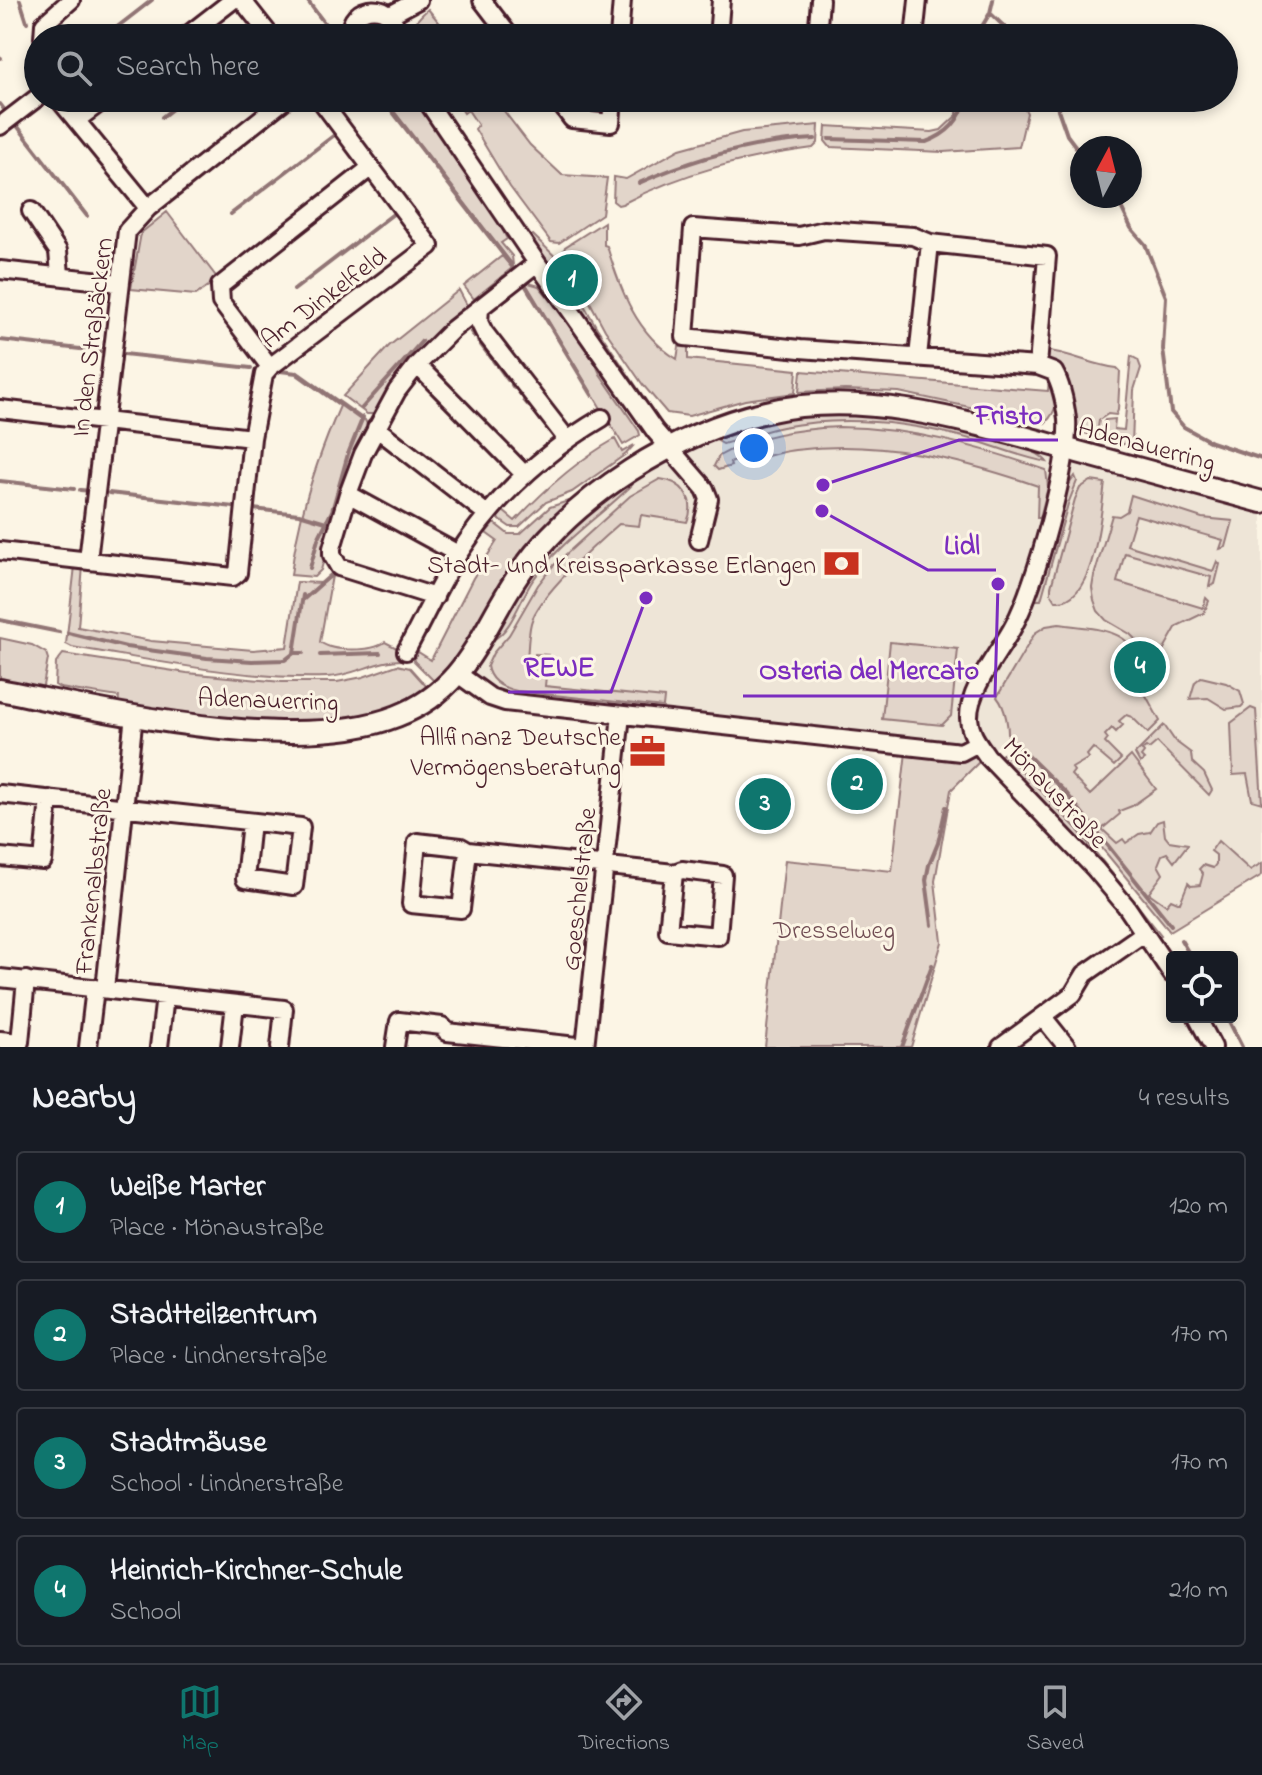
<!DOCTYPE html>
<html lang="en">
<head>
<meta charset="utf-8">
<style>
  body { margin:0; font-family:"Indie Flower",sans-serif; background:#242831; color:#f1f3f6 }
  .controls { position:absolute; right:24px; bottom:24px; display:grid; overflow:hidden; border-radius:8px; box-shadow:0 4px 12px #0003 }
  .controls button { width:72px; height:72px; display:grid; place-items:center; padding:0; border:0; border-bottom:2px solid #363941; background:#171b24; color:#f1f3f6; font:40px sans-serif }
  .compass { position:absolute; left:1070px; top:136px; width:72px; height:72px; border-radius:50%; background:#171b24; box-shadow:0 4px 12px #0003; rotate:7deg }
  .you { position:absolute; left:754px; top:448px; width:28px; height:28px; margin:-20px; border:6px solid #fff; border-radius:50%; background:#1a73e8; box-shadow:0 0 0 12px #1a73e833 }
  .badge { display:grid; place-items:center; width:52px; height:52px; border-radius:50%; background:#0f766e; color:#fff; font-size:26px; font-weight:700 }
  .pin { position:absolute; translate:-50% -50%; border:4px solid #fff; box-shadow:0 2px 8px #0006 }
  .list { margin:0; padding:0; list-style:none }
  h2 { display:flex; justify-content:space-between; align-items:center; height:104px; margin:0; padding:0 32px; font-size:34px }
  h2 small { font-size:26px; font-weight:400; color:#9ea1a6 }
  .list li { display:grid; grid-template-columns:52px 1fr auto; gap:24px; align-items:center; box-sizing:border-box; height:112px; margin:0 16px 16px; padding:0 16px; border:2px solid #363941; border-radius:8px }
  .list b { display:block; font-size:30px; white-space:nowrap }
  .list p { margin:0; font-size:26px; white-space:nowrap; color:#9ea1a6 }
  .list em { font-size:26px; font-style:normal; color:#9ea1a6 }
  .icon { flex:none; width:44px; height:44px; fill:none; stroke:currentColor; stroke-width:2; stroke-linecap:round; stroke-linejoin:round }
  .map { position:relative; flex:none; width:1262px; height:1047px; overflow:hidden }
  .search { position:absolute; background:#171b24; box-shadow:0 4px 12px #0003; left:24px; right:24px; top:24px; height:88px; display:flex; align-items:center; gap:20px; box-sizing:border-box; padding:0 28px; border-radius:44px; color:#9ea1a6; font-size:30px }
  .sheet { height:616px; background:#171b24 }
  nav { display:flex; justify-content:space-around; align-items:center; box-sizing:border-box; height:112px; border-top:2px solid #363941; background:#171b24; font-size:22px; color:#9ea1a6 }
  nav a { display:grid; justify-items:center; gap:4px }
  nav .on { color:#0f766e }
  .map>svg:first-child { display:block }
  .built { fill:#eee5d7 }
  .green { fill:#e2d5ca; stroke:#967a7a; stroke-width:2 }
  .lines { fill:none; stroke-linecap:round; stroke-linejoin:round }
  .stream { stroke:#917474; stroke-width:4 }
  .minor-casing { stroke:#4a1f2b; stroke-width:22 }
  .major-casing { stroke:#4a1f2b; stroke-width:26 }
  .minor { stroke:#fcf5e5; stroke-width:16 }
  .major { stroke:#fcf5e5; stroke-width:20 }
  .labels { text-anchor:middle; stroke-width:6; stroke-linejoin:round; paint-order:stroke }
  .street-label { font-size:26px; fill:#4a1f2b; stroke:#fcf5e5 }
  .poi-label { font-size:26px; fill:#4a1f2b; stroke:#fcf5e5; text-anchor:end }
  .park-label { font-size:26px; fill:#704c53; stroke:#fcf5e5 }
  .leader { fill:none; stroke:#7b2cbf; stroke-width:3 }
  .callout-dot { fill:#7b2cbf; stroke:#fcf5e5; stroke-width:3 }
  .callout-label { font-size:28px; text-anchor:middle; font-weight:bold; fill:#7b2cbf; stroke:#fcf5e5; stroke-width:6; stroke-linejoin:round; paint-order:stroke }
</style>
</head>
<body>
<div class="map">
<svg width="1262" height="1047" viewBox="0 0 1262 1047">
  <rect width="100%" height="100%" fill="#fcf5e5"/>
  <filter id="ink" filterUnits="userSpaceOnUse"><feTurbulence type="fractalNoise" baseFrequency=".0125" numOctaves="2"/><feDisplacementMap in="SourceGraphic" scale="16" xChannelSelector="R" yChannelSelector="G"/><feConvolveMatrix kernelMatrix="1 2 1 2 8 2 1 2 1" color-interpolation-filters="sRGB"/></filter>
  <g filter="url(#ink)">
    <path class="built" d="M796 410 906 414 1262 512V875L1168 930 1078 811 1009 736 984 757 906 752 500 695 459 666 538 551 663 450Z"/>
    <path class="green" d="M428 9 452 38H413C411 25 419 17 428 9Z
      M384 98H414L435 123 491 207 507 239 501 243 512 256 513 265Z
      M454 98H494L530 145 562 175 607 178 602 214 559 243 551 242 510 187 475 129 478 125 468 110 464 113Z
      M958 98H1020L1027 113 1019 147 943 152 830 147 825 141 826 126 932 132 941 130 957 115Z
      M819 125 818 143 813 148C746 157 683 172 622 204L618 205 613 201 614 177 626 179 680 149 742 132Z
      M167 212 218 279 196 295 131 289 141 233Z
      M604 222V245L607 246C620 289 636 334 677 359L679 347H688V359L797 370 795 393 745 400 689 416 667 413 643 385 605 330 584 291 578 273 581 271 575 261 571 262 563 253 565 247Z
      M533 235 569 270 579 296 597 328 657 417 637 393 530 237Z
      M502 256 512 268 474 299 464 286Z
      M525 282 539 286 578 332 589 348 600 374 639 431 640 435 623 445Z
      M459 290 468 307 376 414H367L343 396 389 346Z
      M1044 350C1070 353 1092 365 1117 368L1120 371 1118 410 1116 415 1108 414 1099 420 1097 437 1078 431 1064 374 1047 358Z
      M1131 356 1138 360 1141 368 1134 390 1132 446 1105 440 1102 426 1105 420 1115 419 1114 429 1124 430Z
      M801 371 1048 391 1049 379C1056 397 1061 408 1045 423L899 392 845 390 799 392Z
      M298 372 365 420 369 428 335 520 321 570 314 577 291 575C298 515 316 461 340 406L297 375Z
      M830 414C847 414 864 413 880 415 913 419 1029 438 1047 462 1018 457 988 443 959 436 901 421 840 416 782 427 762 431 743 439 723 444L716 440 773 421Z
      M839 427C912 428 978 446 1046 470L1048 487 1040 518H1037L1038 486C959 459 879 439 795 450 777 452 759 459 741 464L739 460 730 463 731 466 718 470 714 466 719 456C756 435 797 429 839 427Z
      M615 439 622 452 634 445 626 454 572 492 546 502 519 527H510L497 518 503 511 515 521C545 489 576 461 615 439Z
      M1075 476 1077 481 1068 504 1041 600H1034L1064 491Z
      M660 479C682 481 697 500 687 522L641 515 639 526 619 524C597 543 538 596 531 623 528 635 528 649 527 661L534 662 535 654 548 655 545 686 664 698 663 707 517 691C503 688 489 681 487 666L493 653 509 635 538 585 552 567 630 496Z
      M1091 481 1105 483C1101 509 1096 604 1056 601L1051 593V587L1075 499 1080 488Z
      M629 484 631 486C598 518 559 543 533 580 521 597 511 633 492 640L528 575 582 519Z
      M1131 495 1202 518 1233 521 1226 547 1220 549 1223 540 1136 515 1127 545 1213 571 1217 561 1220 564 1215 584 1209 587 1211 577 1125 553 1117 582 1203 608 1206 598 1209 601 1204 613 1177 626 1160 656 1150 654 1130 634 1106 620 1098 611 1094 600 1092 588 1094 576 1112 515 1119 516 1127 511Z
      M568 501 570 502C544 529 519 558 498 589 477 621 462 654 435 682L414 661 413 656 415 657 418 652 431 660 473 578 497 541 486 533 494 523 508 534H520L550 507Z
      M75 566H83L78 627 151 641 253 650 287 647 297 582 323 583 332 576 320 642C333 652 372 652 385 642L405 652 404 660C378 659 354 676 327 677 245 680 153 660 72 647L66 644Z
      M1059 624C1096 629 1139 627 1140 675L1133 676 1134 690H1143L1160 721 1148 733 1132 717 1126 715 1119 721 1123 725 1116 732 1112 728 1105 735 1108 739 1105 743 1121 759 1114 766 1093 748 1087 755 1089 758 1072 768 1074 771 1071 775 1090 795 1131 756 1156 789 1132 806 1119 811 1120 814 1102 829 1117 843 1123 839 1126 843 1139 834 1150 832 1157 822 1163 820 1165 836 1169 841 1188 844 1174 862 1167 853 1162 855 1158 865 1163 874 1149 893 1166 905 1171 899 1180 903 1188 883 1191 886 1200 885 1203 874 1199 869 1203 865 1213 868 1216 864V855L1211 851 1218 841 1250 870 1262 863V875L1170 931 1083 825 1008 743C1009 728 1006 708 997 697L1035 633 1046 626Z
      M0 638 32 645 46 653 48 659 42 691 0 683Z
      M890 642 958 649 951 716 942 725 882 719Z
      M63 654 187 673 282 682H337L363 677 397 665 410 668 428 688C346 748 212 719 118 706L119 697 60 688 55 685 56 663Z
      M1201 677 1226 683 1240 691 1244 704 1241 707 1226 709 1208 698 1190 699 1195 682Z
      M1251 708 1256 710 1262 803 1252 800 1247 774 1233 775 1231 723Z
      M1164 725 1175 741 1191 753 1192 762 1204 773 1212 790 1209 795 1157 742 1149 749 1146 747 1142 750 1144 753 1141 757 1144 760 1140 763 1135 754Z
      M906 752 984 757 951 790 935 881 942 942 911 1047H765L785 860 892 871Z
      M1005 753 1076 828 1161 935 1156 938 1069 830 1003 758 1001 755Z"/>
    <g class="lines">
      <path class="stream" d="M20 0 27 22
        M307 0 331 32
        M990 13 1016 38
        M103 38 152 0
        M975 38 990 13 993 0
        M0 58H1
        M382 98 512 266
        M1054 98 1067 135 1082 155
        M0 104 6 112
        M162 117 186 98
        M15 123 87 216
        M829 139 926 142C948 134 960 121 966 98
        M639 183C695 158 753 142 815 139
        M1116 196 1131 228 1145 244 1166 297 1163 349 1171 412 1184 427 1211 442 1262 459
        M231 214 337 133
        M524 283 592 395
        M294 290 397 211
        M471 332 475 337
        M0 340 89 350
        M478 341 488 354
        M95 351 108 352
        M124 354 251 368
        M490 356 495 363
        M498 366 508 380
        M280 371 297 373 362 420
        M512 385 514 388
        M524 400 529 406
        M362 408 422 341
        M372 450 382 445 390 447
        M0 481 74 489
        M80 490 92 491
        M109 493 234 507
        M253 509 299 514 326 522
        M310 568 318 539 332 511 348 454 363 417
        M304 599 331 575 342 576
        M0 620 59 632
        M68 633 126 647 207 658 252 661 285 660 294 653 303 595
        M294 653H303
        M320 655 380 653
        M1014 742 1067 794 1171 925
        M932 925 926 880 929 865 938 843 946 807
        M1181 940 1191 957
        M1227 1017 1242 1047
        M902 1047 932 965"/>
      <defs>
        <path id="minor" d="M242 0 272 38
          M482 0 511 38
          M390 15 418 0
          M43 38 44 24 71 0
          M184 38 233 0
          M351 38C344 0 403 0 395 38
          M619 38 622 0
          M718 38 721 0
          M817 38 820 0
          M914 38 918 0
          M58 98 148 208
          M425 98 537 263 655 431 705 489 709 499 699 540
          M556 98 572 119 611 123 613 98
          M78 119 106 98
          M0 126 38 97
          M31 211 58 251 60 275
          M693 228 799 236 824 230 913 236 930 243 1047 256 1038 366 800 349 685 337Z
          M0 270 120 283
          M480 309 479 322 484 332 566 438
          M918 357 930 243
          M417 365 524 474
          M1038 366 1054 372C1062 386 1065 403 1067 419 1070 461 1035 587 1014 625 1001 651 968 688 969 718 970 734 978 743 987 756L1095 869 1126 906 1172 974
          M270 367 221 302 220 286 370 168
          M0 409 252 438
          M376 428 487 514
          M348 494 458 554
          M0 551 233 577 238 573 252 438 264 374 270 367 430 246 319 98
          M88 560 127 231 148 208 287 98
          M435 597 339 567 332 555V548L348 494 363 454 397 391 417 365 453 329 537 263
          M406 651C424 618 439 584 459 553 496 496 544 452 602 418
          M458 674 490 697 505 702 961 752 978 743
          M0 794 301 827 294 886 245 879 251 822
          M468 851 461 909 411 904 417 842 461 847 468 851 674 873 682 870 723 875 718 936 668 931 674 873
          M0 857 43 861 49 799
          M0 978 284 1009 280 1047
          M105 989 134 715
          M1043 1017 1067 1047
          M1197 1017 1213 1047
          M0 1040 20 1042 26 980
          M88 1047 95 988
          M159 1047 165 996
          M230 1047 235 1004
          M395 1047 399 1021 442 1026 447 1032 586 1047
          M585 1047 621 715
          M1001 1047 1073 994 1085 974 1144 933"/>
        <path id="major" d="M0 690C106 711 296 756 397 716 471 687 481 627 522 570 577 494 675 433 766 412 869 388 980 425 1078 452 1139 469 1201 485 1262 502"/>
      </defs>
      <use href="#minor" class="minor-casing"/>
      <use href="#major" class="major-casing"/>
      <use href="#minor" class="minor"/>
      <use href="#major" class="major"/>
    </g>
  </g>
  <defs>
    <symbol id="bank-bare" viewBox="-9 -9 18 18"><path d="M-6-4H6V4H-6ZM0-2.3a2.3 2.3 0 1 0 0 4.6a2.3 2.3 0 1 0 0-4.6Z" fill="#c8321e" stroke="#fcf5e5" stroke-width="2.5" paint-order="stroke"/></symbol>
    <symbol id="office-bare" viewBox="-9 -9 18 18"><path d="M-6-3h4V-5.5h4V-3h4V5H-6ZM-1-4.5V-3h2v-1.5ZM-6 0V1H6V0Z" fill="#c8321e" stroke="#fcf5e5" stroke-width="2.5" paint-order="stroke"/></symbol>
  </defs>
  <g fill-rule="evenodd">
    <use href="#bank-bare" x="816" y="538" width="51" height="51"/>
    <use href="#office-bare" x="622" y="726" width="51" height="51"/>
  </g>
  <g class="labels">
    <g class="street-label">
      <text transform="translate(323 297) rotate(-37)" y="9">Am Dinkelfeld</text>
      <text transform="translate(91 337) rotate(-83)" y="9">In den Straßäckern</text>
      <text transform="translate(1147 444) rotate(15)" y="9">Adenauerring</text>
      <text transform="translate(268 699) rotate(2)" y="9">Adenauerring</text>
      <text transform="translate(1056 792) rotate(47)" y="9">Mönaustraße</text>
      <text transform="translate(92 881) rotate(-84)" y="9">Frankenalbstraße</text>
      <text transform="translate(578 889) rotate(-84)" y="9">Goeschelstraße</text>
    </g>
    <g class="poi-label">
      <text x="816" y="573">Stadt- und Kreissparkasse Erlangen</text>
      <text x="621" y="745">Allfinanz Deutsche<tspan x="621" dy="30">Vermögensberatung</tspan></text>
    </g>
    <g class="park-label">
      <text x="834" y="938">Dresselweg</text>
    </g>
  </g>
  <path class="leader" d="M823 485L959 440H1058M822 511L928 570H996M646 598L611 692H508M998 584L995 696H743"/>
  <g class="callout-dot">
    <circle cx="823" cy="485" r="8"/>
    <circle cx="822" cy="511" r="8"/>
    <circle cx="646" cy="598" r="8"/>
    <circle cx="998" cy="584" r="8"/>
  </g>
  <g class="callout-label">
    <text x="1009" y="424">Fristo</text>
    <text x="962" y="554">Lidl</text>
    <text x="559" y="676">REWE</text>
    <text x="869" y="679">Osteria del Mercato</text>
  </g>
</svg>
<div class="controls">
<button><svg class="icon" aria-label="locate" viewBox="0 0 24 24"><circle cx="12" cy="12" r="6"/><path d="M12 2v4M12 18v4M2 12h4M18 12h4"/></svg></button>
</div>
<svg class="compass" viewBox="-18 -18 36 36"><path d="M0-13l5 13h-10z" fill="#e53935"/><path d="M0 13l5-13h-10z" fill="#9ea1a6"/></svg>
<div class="you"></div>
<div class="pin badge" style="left:572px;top:280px">1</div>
<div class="pin badge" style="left:857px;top:784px">2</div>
<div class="pin badge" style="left:765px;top:804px">3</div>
<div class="pin badge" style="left:1140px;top:667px">4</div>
<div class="search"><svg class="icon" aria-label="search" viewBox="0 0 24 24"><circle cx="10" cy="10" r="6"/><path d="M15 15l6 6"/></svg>Search here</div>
</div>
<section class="sheet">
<h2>Nearby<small>4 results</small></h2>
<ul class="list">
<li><span class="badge">1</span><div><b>Weiße Marter</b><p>Place · Mönaustraße</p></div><em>120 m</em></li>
<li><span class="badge">2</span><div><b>Stadtteilzentrum</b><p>Place · Lindnerstraße</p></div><em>170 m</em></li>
<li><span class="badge">3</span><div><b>Stadtmäuse</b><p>School · Lindnerstraße</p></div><em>170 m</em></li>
<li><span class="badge">4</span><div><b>Heinrich-Kirchner-Schule</b><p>School</p></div><em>210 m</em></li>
</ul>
</section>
<nav>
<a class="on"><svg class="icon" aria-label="map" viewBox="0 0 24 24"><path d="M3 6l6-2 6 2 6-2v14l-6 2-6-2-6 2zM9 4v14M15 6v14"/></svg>Map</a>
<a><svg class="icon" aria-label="directions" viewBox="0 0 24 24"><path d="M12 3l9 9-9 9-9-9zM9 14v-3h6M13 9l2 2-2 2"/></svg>Directions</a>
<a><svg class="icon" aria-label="saved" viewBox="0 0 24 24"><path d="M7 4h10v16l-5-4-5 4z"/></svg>Saved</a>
</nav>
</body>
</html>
